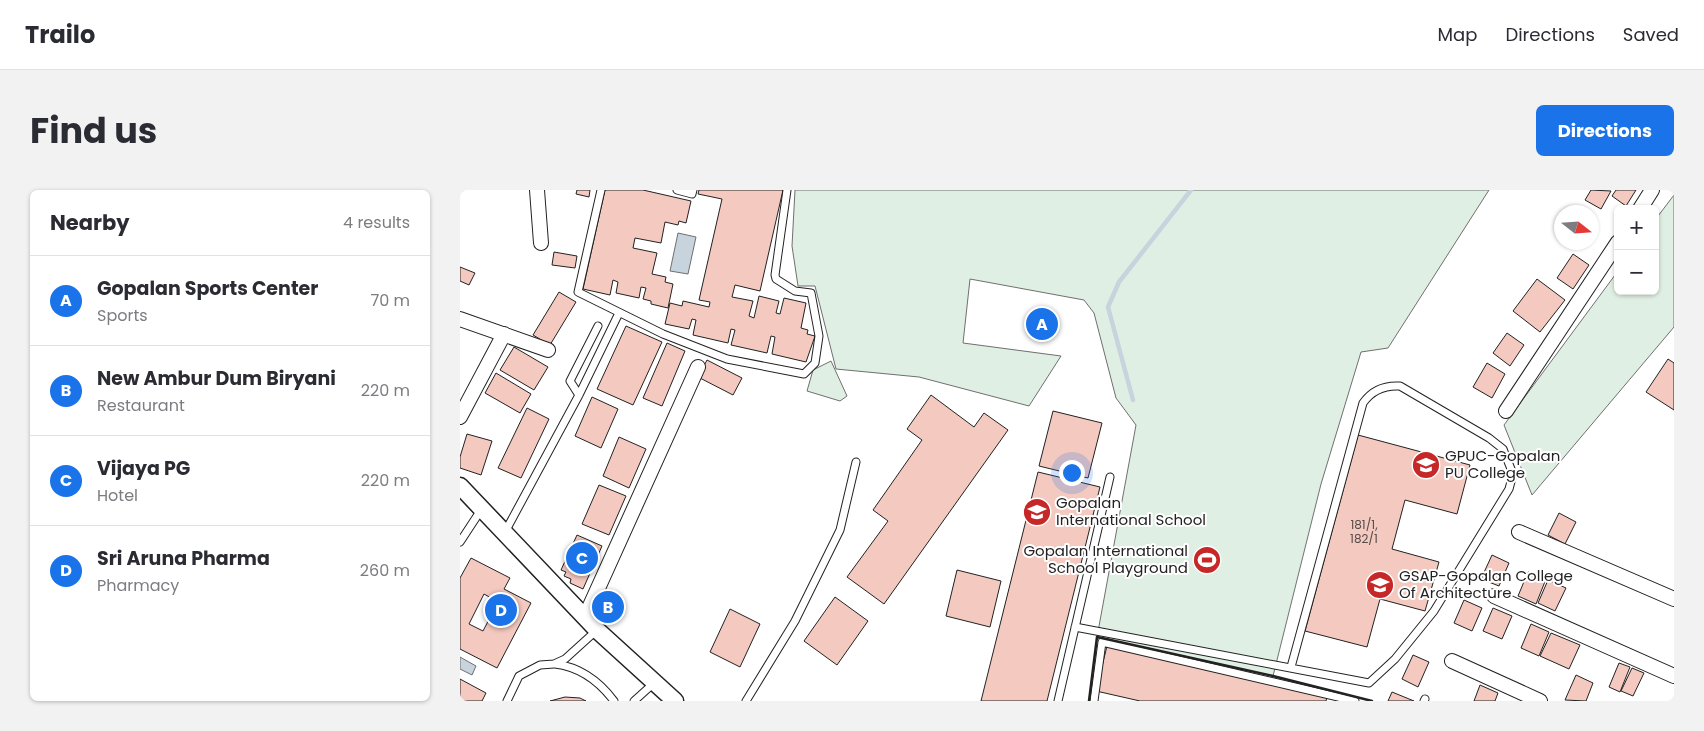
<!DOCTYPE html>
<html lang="en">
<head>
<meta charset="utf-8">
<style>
  body { margin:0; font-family:Poppins,sans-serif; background:#f2f2f3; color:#2b2b33 }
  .controls { position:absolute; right:15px; top:15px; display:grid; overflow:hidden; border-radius:8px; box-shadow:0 1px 4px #0004 }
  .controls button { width:45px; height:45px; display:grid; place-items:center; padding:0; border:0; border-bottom:1px solid #e1e1e2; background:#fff; color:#2b2b33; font:25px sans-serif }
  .compass { position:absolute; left:1094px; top:15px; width:45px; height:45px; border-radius:50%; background:#fff; box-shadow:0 1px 4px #0004; rotate:107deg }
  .you { position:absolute; left:611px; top:282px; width:18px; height:18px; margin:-12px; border:4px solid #fff; border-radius:50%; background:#1a73e8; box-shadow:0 0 0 8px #1a73e833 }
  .badge { display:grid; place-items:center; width:32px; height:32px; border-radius:50%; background:#1a73e8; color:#fff; font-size:16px; font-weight:700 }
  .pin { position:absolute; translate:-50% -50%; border:2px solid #fff; box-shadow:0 1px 5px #0006 }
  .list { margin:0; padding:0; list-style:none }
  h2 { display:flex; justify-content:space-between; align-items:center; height:65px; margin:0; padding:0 20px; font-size:21px }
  h2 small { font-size:16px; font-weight:400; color:#7c7c81 }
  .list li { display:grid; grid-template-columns:32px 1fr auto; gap:15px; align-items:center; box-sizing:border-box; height:90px; padding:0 20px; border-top:1px solid #e1e1e2 }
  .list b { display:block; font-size:19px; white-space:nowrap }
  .list p { margin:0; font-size:16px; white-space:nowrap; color:#7c7c81 }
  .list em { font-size:16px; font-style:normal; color:#7c7c81 }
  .map { position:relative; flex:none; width:1214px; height:511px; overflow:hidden; border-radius:8px }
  header { display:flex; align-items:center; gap:30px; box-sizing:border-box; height:70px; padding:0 25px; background:#fff; border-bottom:1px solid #e1e1e2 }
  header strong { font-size:24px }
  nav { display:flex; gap:28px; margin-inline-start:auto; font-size:18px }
  .intro { display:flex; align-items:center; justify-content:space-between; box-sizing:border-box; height:120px; padding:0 30px }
  h1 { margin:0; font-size:35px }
  .button { padding:12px 22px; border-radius:8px; background:#1a73e8; color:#fff; font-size:18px; font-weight:700 }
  main { display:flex; gap:30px; padding:0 30px }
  aside { flex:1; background:#fff; border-radius:8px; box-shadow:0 1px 4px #0004 }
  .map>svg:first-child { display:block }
  .green { fill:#e0efe3; stroke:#6f6f6f }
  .water { fill:#c7d3dd; stroke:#6f6f6f }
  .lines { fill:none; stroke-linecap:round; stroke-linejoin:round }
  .stream { stroke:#c7d3dd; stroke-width:4.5 }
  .building { fill:#f3c9c0; stroke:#222; fill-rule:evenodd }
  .service-casing { stroke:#222; stroke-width:9 }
  .minor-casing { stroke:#222; stroke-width:16 }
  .tertiary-casing { stroke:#222; stroke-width:19 }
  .service { stroke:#fff; stroke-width:7 }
  .minor { stroke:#fff; stroke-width:14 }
  .tertiary { stroke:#fff; stroke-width:16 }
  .wall { stroke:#222; stroke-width:2.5 }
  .labels { text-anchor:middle; stroke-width:4; stroke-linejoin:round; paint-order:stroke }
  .number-label { font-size:12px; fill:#564c4a }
  .poi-label { font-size:15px; fill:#222; stroke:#fff; text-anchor:start }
</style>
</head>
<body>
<header>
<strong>Trailo</strong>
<nav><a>Map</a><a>Directions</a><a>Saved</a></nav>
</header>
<div class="intro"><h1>Find us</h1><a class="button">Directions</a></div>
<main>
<aside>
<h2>Nearby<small>4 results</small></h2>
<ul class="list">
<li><span class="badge">A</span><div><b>Gopalan Sports Center</b><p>Sports</p></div><em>70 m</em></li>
<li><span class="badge">B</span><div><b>New Ambur Dum Biryani</b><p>Restaurant</p></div><em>220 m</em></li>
<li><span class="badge">C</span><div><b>Vijaya PG</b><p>Hotel</p></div><em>220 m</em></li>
<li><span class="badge">D</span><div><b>Sri Aruna Pharma</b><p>Pharmacy</p></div><em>260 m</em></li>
</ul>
</aside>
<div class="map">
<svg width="1214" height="511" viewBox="0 0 1214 511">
  <rect width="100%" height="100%" fill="#fff"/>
  <path class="green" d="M335 0H1029L928 158 901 162 861 294 813 486 637 447 676 235 656 208 634 123 624 110 510 89 503 153 601 166 569 216 459 187 376 179 355 96H338L332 56Z
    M1214 5V137L1072 305 1044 235 1158 81V101H1195V30Z
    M371 171 387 206 380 211 347 201 353 180Z"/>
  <path class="water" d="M218 43 236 47 228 84 210 81Z
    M0 467 16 476 12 485 0 479Z"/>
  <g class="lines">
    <path class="stream" d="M673 210 648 117 659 92 731 0"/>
  </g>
  <path class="building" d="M117 0H130L129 7 116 4Z
    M145 0H183L231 11 226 33 219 31 218 35 205 32 201 53 175 48 173 58 197 63 192 84 206 87 205 92 213 94 208 118 191 114V111L183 109 186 98 181 97 179 108 156 103 158 92 153 90 150 105 123 99Z
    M239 0H323L300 101 275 95 272 107 293 111 289 126 294 128 299 106 319 111 316 123 320 124 324 108 346 113 341 138 348 140 347 144 355 146 346 172 312 164 315 147 311 146 307 163 271 155 275 140 271 139 268 153 233 145 236 130 232 129 229 139 205 134 210 113 222 116 223 111 249 117 250 112 239 110 262 9 238 4Z
    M1131 0 1151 1 1141 19 1125 10Z
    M1156 0H1176L1166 16 1152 6Z
    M94 62 117 66 115 78 92 75Z
    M1113 64 1129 75 1113 99 1097 88Z
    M0 77 15 83 9 95 0 91Z
    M1077 89 1105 110 1080 142 1053 121Z
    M99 102 116 112 90 155 73 145Z
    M166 136 202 152 173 215 137 199Z
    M1047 143 1064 155 1050 176 1033 163Z
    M207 153 225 161 202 216 183 208Z
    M54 157 88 177 74 200 40 180Z
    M1208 169 1214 173V220L1186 202Z
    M247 170 282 188 273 205 238 187Z
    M1027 173 1045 184 1032 208 1013 197Z
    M36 183 71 204 60 223 25 203Z
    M471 205 514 237 524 223 548 240 424 414 387 387 428 331 413 320 462 250 447 239Z
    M132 207 158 219 141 258 115 246Z
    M67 218 89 229 61 288 38 278Z
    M593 221 642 233 628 288 579 276Z
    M7 244 32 251 21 285 0 278V267Z
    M898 245 1010 275 997 324 945 310 932 359 979 372 965 421 920 409 907 457 845 441Z
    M159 247 186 259 169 298 143 286Z
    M578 282 640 297 587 511H521Z
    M139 295 166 306 149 345 122 334Z
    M1099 323 1116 332 1105 354 1088 345Z
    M117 345 142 356 123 399 110 393 111 389 104 386 106 382 101 380Z
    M1032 365 1049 373 1039 396 1021 389Z
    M11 368 50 388 44 399 71 413 37 478 0 459V388ZM24 404 38 412 23 441 9 434Z
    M497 380 541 391 530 437 486 426Z
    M1068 382 1086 389 1076 414 1058 406Z
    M1088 390 1106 398 1095 421 1078 413Z
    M375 407 408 431 377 475 344 451Z
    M1004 410 1022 418 1012 441 994 433Z
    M1033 418 1052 426 1042 449 1023 441Z
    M270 419 300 434 280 477 250 462Z
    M1071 434 1089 442 1079 466 1061 458Z
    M1091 443 1120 455 1109 479 1080 466Z
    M647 456 867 507 866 511H680L636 501Z
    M953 465 969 472 958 497 942 489Z
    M1159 473 1170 477 1160 502 1149 497Z
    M1172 478 1184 483 1173 506 1161 501Z
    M1116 485 1133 493 1126 511 1105 510Z
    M0 489 26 503 22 511H0Z
    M1020 495 1038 503 1035 511H1014Z
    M932 502 954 511H928Z
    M105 507 120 508 126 511H90Z"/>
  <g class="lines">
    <defs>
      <path id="service" d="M141 0 118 102 203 144 267 169 344 184 355 173 359 146 351 103 335 101 316 89 315 85 327 0
        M217 0 232 4 233 0
        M119 205 110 191 138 136
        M45 342 119 205 159 123
        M0 352 21 320
        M615 437 909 493 935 469 974 421 1049 299 1053 284 1043 259 1029 248 940 196C924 195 912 200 903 213L831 477
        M95 474C120 477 139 491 154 511
        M47 511 59 486 80 475 94 474 105 469 137 440
        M174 511 194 493
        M286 511 335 431 380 340 396 272
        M598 511 650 287
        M634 511 642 452 895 511
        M964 511 965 509"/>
      <path id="minor" d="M77 0 81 53
        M1180 19 1192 0
        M0 129 88 160
        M1046 221 1158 52
        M0 227 44 144
        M1059 342 1214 409
        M1034 406 1214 486
        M125 427 238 177
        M992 471 1080 511"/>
      <path id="tertiary" d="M0 296 137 440 215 511"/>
    </defs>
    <use href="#service" class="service-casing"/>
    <use href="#minor" class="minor-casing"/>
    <use href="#tertiary" class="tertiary-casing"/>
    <use href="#service" class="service"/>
    <use href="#minor" class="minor"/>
    <use href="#tertiary" class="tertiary"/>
    <path class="wall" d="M629 511 637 447 813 486 912 511"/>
  </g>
  <defs>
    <symbol id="university-disc" viewBox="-11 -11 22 22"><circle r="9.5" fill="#c62828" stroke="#fff"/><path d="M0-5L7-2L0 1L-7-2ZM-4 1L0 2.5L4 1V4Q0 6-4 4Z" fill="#fff"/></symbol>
    <symbol id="stadium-disc" viewBox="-11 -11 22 22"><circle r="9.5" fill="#c62828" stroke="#fff"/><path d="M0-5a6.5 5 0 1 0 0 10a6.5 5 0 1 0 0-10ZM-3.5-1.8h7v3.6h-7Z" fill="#fff"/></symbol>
  </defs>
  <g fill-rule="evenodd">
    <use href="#university-disc" x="950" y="259" width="32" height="32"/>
    <use href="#university-disc" x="561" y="306" width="32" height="32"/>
    <use href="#stadium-disc" x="731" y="354" width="32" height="32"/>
    <use href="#university-disc" x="904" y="379" width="32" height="32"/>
  </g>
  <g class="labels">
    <g class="number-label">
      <text x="904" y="339">181/1,<tspan x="904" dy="14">182/1</tspan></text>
    </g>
    <g class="poi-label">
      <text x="985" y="271">GPUC-Gopalan<tspan x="985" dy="17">PU College</tspan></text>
      <text x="596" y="318">Gopalan<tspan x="596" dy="17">International School</tspan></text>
      <text x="728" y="366" text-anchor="end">Gopalan International<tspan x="728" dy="17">School Playground</tspan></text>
      <text x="939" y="391">GSAP-Gopalan College<tspan x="939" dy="17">Of Architecture</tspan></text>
    </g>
  </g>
</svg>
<div class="controls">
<button>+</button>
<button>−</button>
</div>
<svg class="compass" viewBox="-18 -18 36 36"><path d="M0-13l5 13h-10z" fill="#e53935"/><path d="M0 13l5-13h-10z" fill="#7c7c81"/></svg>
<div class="you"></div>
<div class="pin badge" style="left:582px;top:134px">A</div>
<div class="pin badge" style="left:148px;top:417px">B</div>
<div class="pin badge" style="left:122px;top:368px">C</div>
<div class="pin badge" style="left:41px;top:420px">D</div>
</div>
</main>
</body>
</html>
